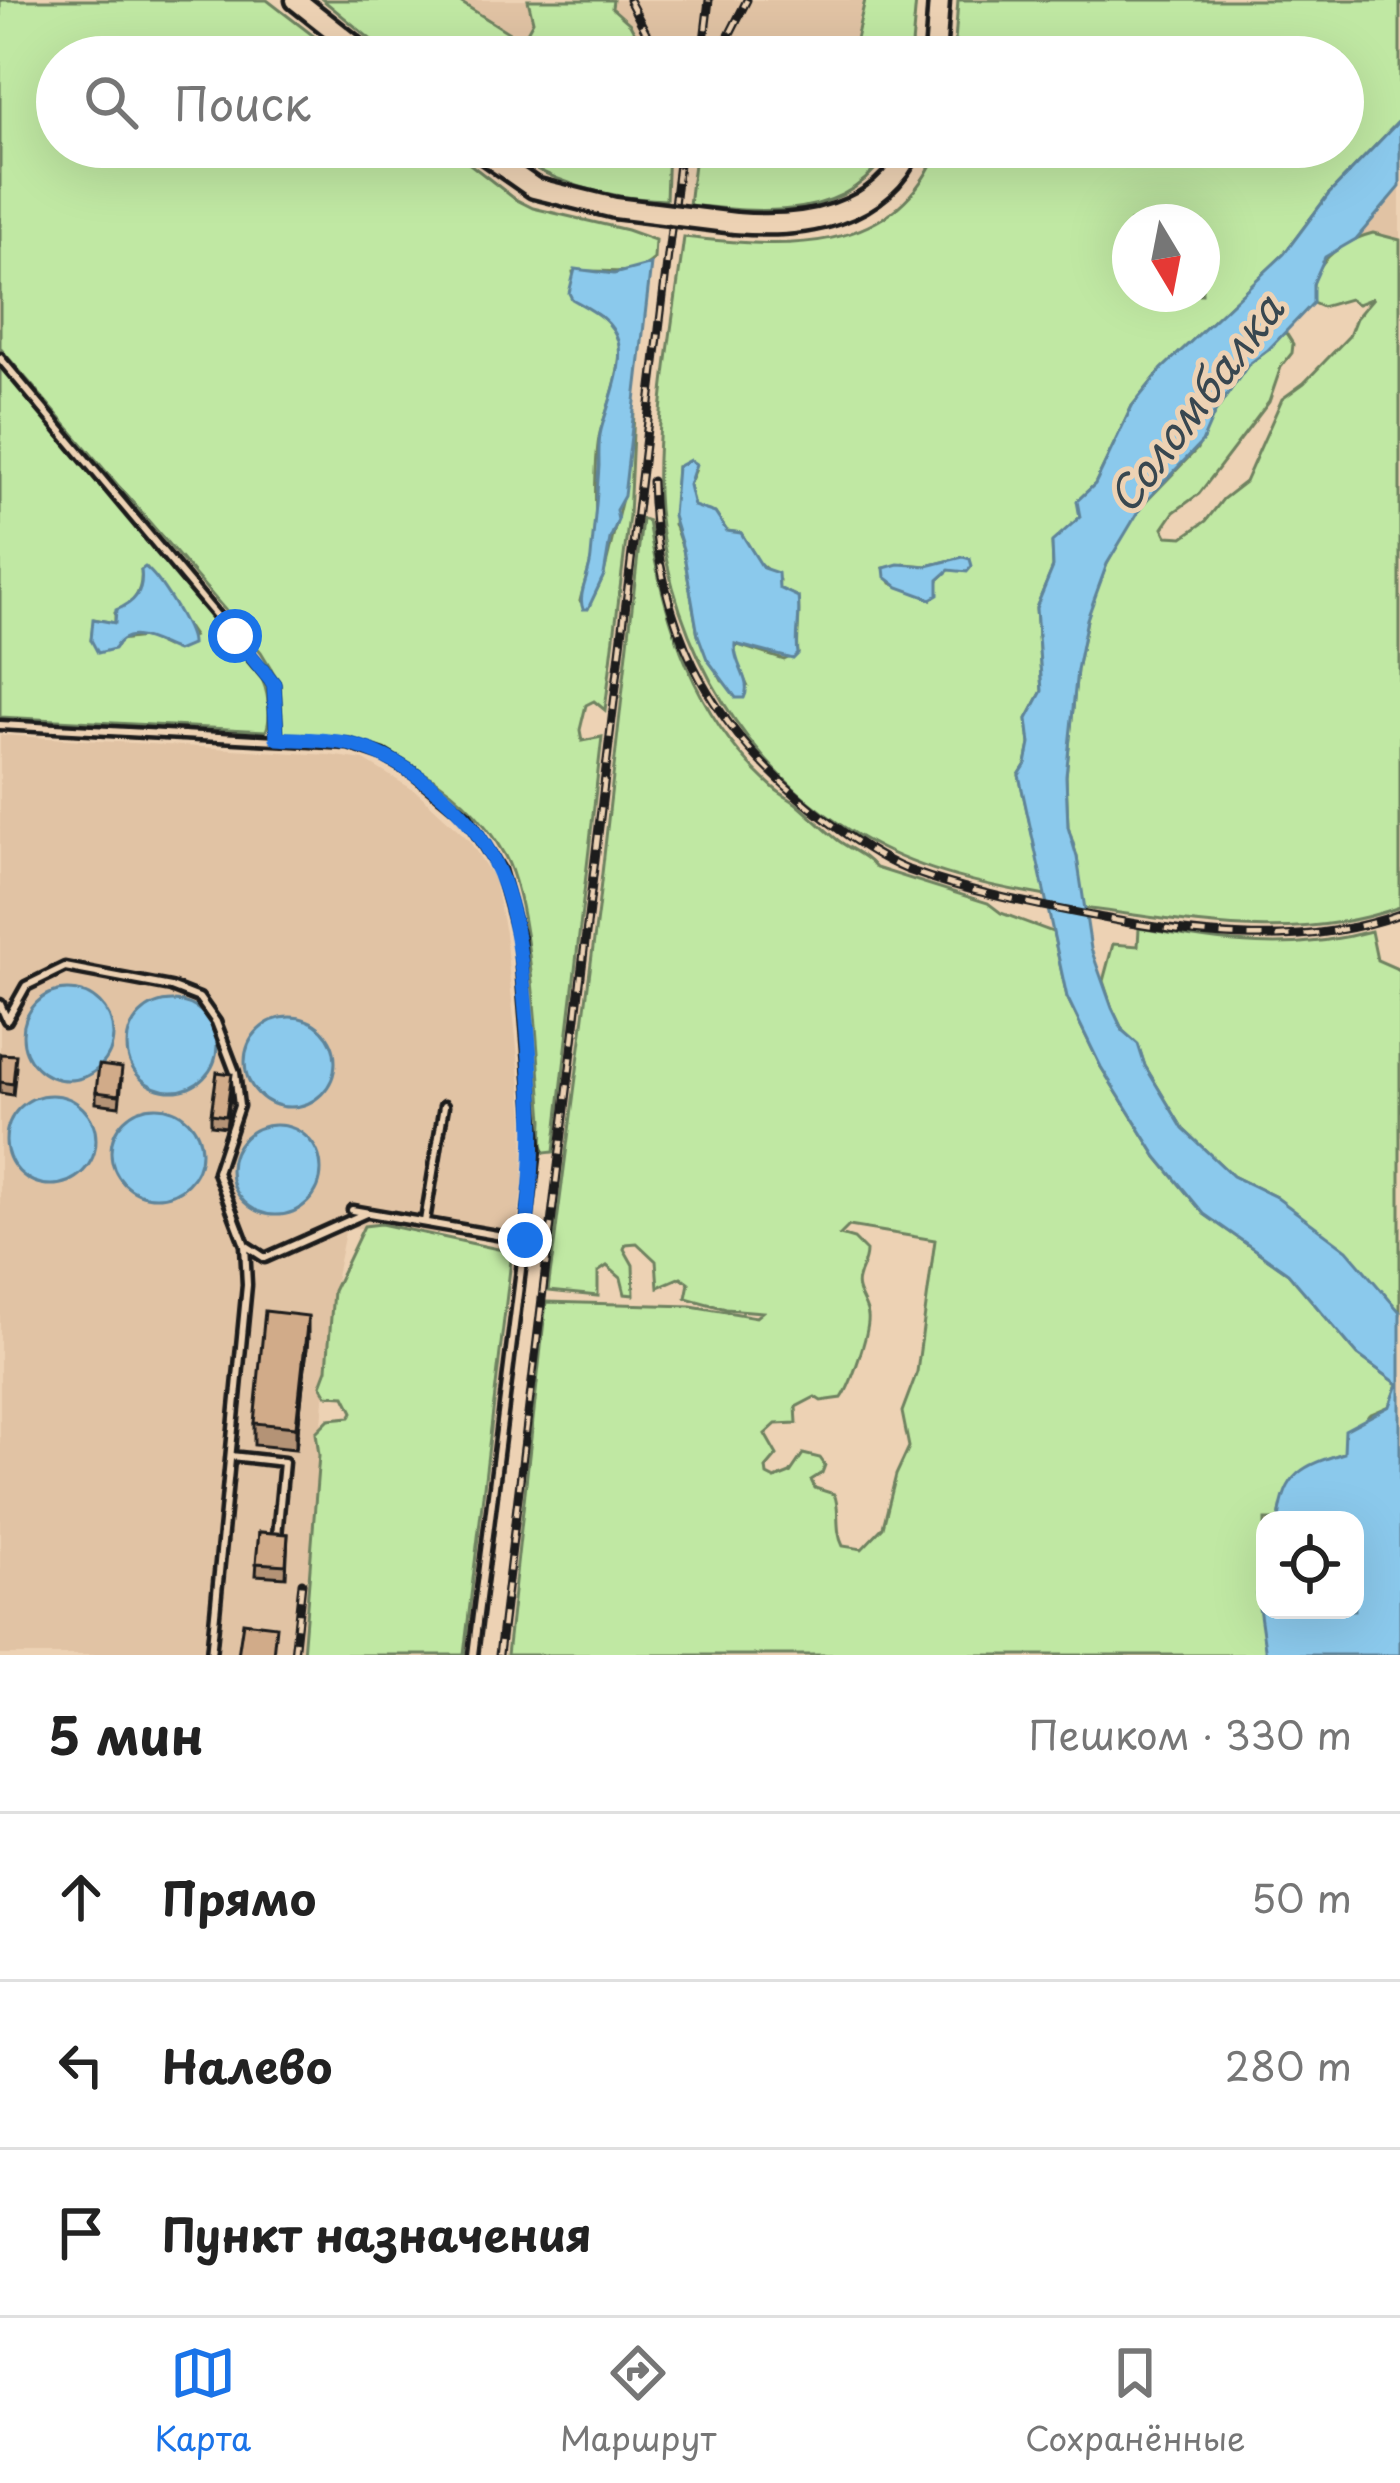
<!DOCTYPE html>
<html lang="ru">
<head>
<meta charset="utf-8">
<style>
  body { margin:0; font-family:"Playpen Sans",sans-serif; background:#f2f2f2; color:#222 }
  .controls { position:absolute; right:36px; bottom:36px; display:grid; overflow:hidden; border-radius:24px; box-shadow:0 12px 48px #0002 }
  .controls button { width:108px; height:108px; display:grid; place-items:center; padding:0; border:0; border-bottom:3px solid #e0e0e0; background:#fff; color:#222; font:60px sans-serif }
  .compass { position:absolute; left:1112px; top:204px; width:108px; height:108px; border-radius:50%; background:#fff; box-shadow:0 12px 48px #0002; rotate:170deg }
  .stop { position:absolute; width:36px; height:36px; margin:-27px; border:9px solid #1a73e8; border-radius:50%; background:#fff }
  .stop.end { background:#1a73e8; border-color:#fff; box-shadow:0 3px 12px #0008 }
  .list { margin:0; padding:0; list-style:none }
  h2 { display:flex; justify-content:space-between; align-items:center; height:156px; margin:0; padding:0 48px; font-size:51px }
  h2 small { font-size:39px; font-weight:400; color:#767676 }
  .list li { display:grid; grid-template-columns:78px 1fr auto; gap:36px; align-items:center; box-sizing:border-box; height:168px; padding:0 48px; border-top:3px solid #e0e0e0 }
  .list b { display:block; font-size:45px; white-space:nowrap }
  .list em { font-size:39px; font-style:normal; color:#767676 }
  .icon { flex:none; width:66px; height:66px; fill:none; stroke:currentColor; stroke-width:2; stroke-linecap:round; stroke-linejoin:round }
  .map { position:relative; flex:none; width:1400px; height:1655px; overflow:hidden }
  .search { position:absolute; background:#fff; box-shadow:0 12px 48px #0002; left:36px; right:36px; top:36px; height:132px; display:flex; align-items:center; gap:30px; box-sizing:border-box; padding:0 42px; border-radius:66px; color:#767676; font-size:45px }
  .sheet { height:660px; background:#fff }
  nav { display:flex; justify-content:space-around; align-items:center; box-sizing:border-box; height:168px; border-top:3px solid #e0e0e0; background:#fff; font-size:33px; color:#767676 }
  nav a { display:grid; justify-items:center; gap:6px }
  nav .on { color:#1a73e8 }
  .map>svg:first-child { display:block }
  .built { fill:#e1c3a4 }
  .green { fill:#c0e8a3; stroke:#6e8260; stroke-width:3; fill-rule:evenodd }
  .water { fill:#8bc9ec; stroke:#5f8499; stroke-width:3 }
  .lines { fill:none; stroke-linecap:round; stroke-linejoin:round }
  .lane-casing { stroke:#1c1c1c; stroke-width:15 }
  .secondary-casing { stroke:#1c1c1c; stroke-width:27 }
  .lane { stroke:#edd2b4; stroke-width:6 }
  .secondary { stroke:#edd2b4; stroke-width:18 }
  .rail-casing { stroke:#1c1c1c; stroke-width:9 }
  .rail { stroke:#edd2b4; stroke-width:4.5; stroke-dasharray:14; stroke-linecap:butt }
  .secondary-bridge-casing { stroke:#1c1c1c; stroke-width:27; stroke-linecap:butt }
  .secondary-bridge { stroke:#edd2b4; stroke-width:18 }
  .wall { fill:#b49376; stroke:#1c1c1c; stroke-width:3 }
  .shaded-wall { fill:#927860; stroke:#1c1c1c; stroke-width:3 }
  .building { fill:#d1ab89; stroke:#1c1c1c; stroke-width:3 }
  .route { stroke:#1a73e8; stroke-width:15 }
  .labels { text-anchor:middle; stroke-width:10; stroke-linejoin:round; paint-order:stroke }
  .water-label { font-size:42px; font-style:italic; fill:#384750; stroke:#edd2b4 }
</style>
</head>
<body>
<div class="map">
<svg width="1400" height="1655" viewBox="0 0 1400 1655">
  <rect width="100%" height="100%" fill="#edd2b4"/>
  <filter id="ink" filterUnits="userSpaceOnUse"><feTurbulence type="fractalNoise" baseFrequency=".00833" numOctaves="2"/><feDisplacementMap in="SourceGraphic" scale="24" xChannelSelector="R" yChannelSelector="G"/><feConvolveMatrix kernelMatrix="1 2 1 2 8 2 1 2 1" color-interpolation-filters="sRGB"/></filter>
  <g filter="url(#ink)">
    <path class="built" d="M457 0H865L852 57H546Z
      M1400 187V240L1373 233 1356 239Z
      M0 735 329 755 364 760 417 792 468 839 494 879 505 933 524 1115 523 1186 517 1224 505 1239 346 1227 333 1291 303 1655H0Z"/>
    <path class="green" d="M0 0H267L341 57H57V147H448L515 199 533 208 627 230 655 240 654 259C630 281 602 267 573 272 580 318 608 309 618 339 625 363 608 406 601 429 595 450 595 498 596 520 598 546 586 576 580 601L588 608C592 596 601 585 604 573 611 545 618 516 624 490 630 464 625 437 634 412L629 516 605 710 594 701 586 705 580 730 582 741 602 737 554 1152 545 1153 542 1146 543 1120C537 1056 533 907 505 856 459 773 370 736 280 733L278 680 261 652 0 348Z
      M323 0H457L522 41 533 21 528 0H613L612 8 630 24 639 41 637 52 642 57H392Z
      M865 0H916L911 57H852Z
      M958 0H1400V120L1328 195 1284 254 1162 369 1132 406 1095 484 1078 500 1080 517 1052 543 1053 567 1036 608 1042 691 1027 719 1030 744 1026 764 1019 775 1046 896C988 886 924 872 871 843 748 777 672 647 659 510 652 430 674 318 684 237 781 248 896 259 939 147H1343V57H954ZM1130 222H1202V294H1130ZM677 467 695 471 689 485 694 507 715 513 727 531 741 533 759 563 779 580 778 588 798 597C801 618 796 634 798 653L784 660 735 644V658L747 685 722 681 698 635 683 549 674 524ZM963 557 938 580 931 599 891 583 884 568 905 564 927 566Z
      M500 147H668L666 200C605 199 549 182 500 147Z
      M696 147H790L828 153 830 147H889C852 223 760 213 689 205Z
      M1373 233 1400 240V907C1293 945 1192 922 1083 908L1077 857 1068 827 1066 776 1077 670 1089 610 1107 564 1136 512 1197 449 1214 414 1248 365 1268 350 1280 334 1286 333 1293 344 1292 353 1281 367 1269 402 1199 494 1174 512 1163 528 1167 536 1183 537 1206 521 1223 499 1245 482 1282 399 1304 383 1349 336 1356 318 1373 298 1358 304 1349 299 1322 307 1313 303C1307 264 1340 242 1373 233Z
      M0 366 260 675C268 689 272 717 266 731L0 717ZM147 568 193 636 166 647 145 637 119 640 117 645 91 640 94 619 115 623V613C134 605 143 591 141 570Z
      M642 519 648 521C664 622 695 720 775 789 782 795 791 799 798 805 812 817 825 830 839 841 853 851 866 855 876 868L988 903 1001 913 1053 932 1067 997 1101 1067 1157 1157 1204 1214 1288 1273 1358 1355 1398 1384 1390 1406 1369 1415 1344 1453C1307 1464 1284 1480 1279 1520H1265V1563L1262 1569 1266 1655H507L546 1302 691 1306 756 1317 762 1312 726 1309 686 1298 689 1283 681 1277 658 1287 656 1261 637 1243 626 1244 624 1249 633 1265 634 1295 625 1294 621 1278 607 1266 598 1272V1296L548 1291 598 909ZM849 1226 935 1240 917 1372 902 1412 909 1447 896 1475 883 1527 862 1549 843 1546C834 1529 841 1508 834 1494L815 1488 811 1480 822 1473 825 1465 820 1458 803 1454 790 1473 775 1479 767 1475 766 1468 777 1455 765 1434 776 1424 797 1423 796 1407 815 1397 821 1401 842 1398C851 1385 870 1331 868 1316 867 1303 854 1292 858 1279 860 1268 866 1264 866 1251L854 1239 840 1235Z
      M1139 928C1222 942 1288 954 1371 931L1377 960 1400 970V1312L1276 1197 1233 1176 1183 1129 1145 1066 1138 1045 1123 1031 1112 1008 1103 981 1113 944 1138 946Z
      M381 1224 512 1252 464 1655H303L319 1455 316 1432 329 1419 350 1417 353 1412 345 1396 327 1395 321 1385 327 1369 333 1291 364 1226Z"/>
    <path class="water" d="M1400 120V187L1356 239 1325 257 1313 284V303L1268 350 1248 365 1214 414 1202 442 1143 504 1107 564 1087 619 1077 670 1066 776 1068 827 1077 857 1091 949 1112 1008 1123 1031 1138 1044 1145 1066 1183 1129 1233 1176 1276 1197 1347 1250 1400 1312V1655H1266L1257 1594 1265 1563V1610H1355V1520H1279C1285 1473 1301 1466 1344 1453L1345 1430 1390 1406 1398 1384 1358 1355 1288 1273 1204 1214 1157 1157 1101 1067 1067 997 1019 775 1026 764 1030 744 1027 719 1042 691 1036 608 1053 567 1052 542 1080 517 1077 501 1095 484 1132 406 1162 369 1284 254 1328 195Z
      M651 264 624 496 616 510 618 520 610 539 604 575 588 609H583C577 594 590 575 591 557 594 526 597 498 599 466 599 454 598 441 601 430 607 407 625 366 618 341 612 319 591 310 572 299L569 293 575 269 614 274Z
      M690 460 696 464 689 485 694 506 715 513 727 531 741 533 763 568 778 573 779 588 798 597C801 618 795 635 798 654L793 659 735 644C733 664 753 681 744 698H736L707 659 698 635 683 549 673 516 677 467Z
      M963 557 970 559 972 566 967 572 949 570 938 580V595L931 599 898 587 885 577 884 568 898 564 927 566Z
      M145 567C158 576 193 630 191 645L177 651C156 644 129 623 114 649L98 653 91 640 93 619 115 623 116 610C134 603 144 592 141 570Z
      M23 1035a45 45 0 1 1 90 0a45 45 0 1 1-90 0Z
      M127 1046a45 45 0 1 1 90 0a45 45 0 1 1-90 0Z
      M245 1062a45 45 0 1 1 90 0a45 45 0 1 1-90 0Z
      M6 1140a45 45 0 1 1 90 0a45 45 0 1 1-90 0Z
      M111 1152a45 45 0 1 1 90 0a45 45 0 1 1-90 0Z
      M231 1170a45 45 0 1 1 90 0a45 45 0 1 1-90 0Z"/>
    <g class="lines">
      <defs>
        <path id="lane" d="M0 358 274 684 277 738
          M0 725 349 744 383 755 413 773 466 816 500 870 519 939 536 1149 473 1655
          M0 1004 7 1020 26 986 65 967 171 987 199 998 216 1022 235 1072 239 1106 217 1172 245 1245 265 1258 366 1213
          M352 1210 525 1240
          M425 1221 444 1106
          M231 1456 284 1462 277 1536
          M211 1655 247 1285 245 1245"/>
        <path id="secondary" d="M296 0 368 57
          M935 57 939 0
          M475 147 534 188 615 208
          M735 223C804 229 880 217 912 147"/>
      </defs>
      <use href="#lane" class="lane-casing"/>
      <use href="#secondary" class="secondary-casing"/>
      <use href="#lane" class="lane"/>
      <use href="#secondary" class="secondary"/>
      <defs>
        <path id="rail" d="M629 0 659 57
          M702 57 709 0
          M718 57 747 0
          M652 481C656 623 705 723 816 812 843 833 876 857 908 870 971 893 1037 905 1103 918 1201 937 1304 949 1400 914
          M294 1655 302 1583
          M499 1655 681 147"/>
      </defs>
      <use href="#rail" class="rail-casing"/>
      <use href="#rail" class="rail"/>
      <defs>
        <path id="secondary-bridge" d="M615 208 735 223"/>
      </defs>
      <use href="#secondary-bridge" class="secondary-bridge-casing"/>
      <use href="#secondary-bridge" class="secondary-bridge"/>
    </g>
    <path class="wall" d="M0 1054 16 1067 13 1095 0 1093Z
      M122 1079 119 1106 96 1103V1092Z
      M232 1085 226 1127 211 1125V1114Z
      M308 1338 296 1449 254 1445V1423Z
      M259 1532 288 1534 286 1577 256 1575Z"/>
    <path class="shaded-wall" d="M308 1316V1338L296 1449V1427Z"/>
    <path class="building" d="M0 1054 16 1055 13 1084 0 1082Z
      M99 1065 122 1068 119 1095 96 1092Z
      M217 1072 232 1074 226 1116 211 1114Z
      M265 1311 308 1316 296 1427 254 1423Z
      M259 1532 288 1534 286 1565 256 1563Z
      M243 1622 276 1626 273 1655H238Z"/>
  </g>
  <g class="lines" filter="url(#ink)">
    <path class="route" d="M235 636 274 684 277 738C301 740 327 739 350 744 380 751 406 767 431 786 512 848 518 926 527 1022 534 1102 536 1159 525 1240"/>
  </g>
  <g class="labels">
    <g class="water-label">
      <text transform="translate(1196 404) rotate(-53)" y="15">Соломбалка</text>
    </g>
  </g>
</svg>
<div class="controls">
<button><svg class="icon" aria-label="locate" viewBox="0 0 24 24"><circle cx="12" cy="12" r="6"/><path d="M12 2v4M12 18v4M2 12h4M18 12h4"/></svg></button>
</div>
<svg class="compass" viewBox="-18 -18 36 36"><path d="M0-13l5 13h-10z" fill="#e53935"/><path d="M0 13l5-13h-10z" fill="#767676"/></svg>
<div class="stop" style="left:235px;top:636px"></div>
<div class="stop end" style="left:525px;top:1240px"></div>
<div class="search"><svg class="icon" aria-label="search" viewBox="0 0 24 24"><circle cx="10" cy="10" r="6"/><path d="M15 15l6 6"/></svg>Поиск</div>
</div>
<section class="sheet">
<h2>5 мин<small>Пешком · 330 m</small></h2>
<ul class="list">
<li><svg class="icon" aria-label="ahead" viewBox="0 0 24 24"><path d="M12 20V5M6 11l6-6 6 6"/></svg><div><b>Прямо</b></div><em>50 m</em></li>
<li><svg class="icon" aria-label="left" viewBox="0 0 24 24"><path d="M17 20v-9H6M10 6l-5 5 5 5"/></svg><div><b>Налево</b></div><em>280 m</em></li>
<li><svg class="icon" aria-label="arrive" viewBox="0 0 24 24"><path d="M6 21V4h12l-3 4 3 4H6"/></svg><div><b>Пункт назначения</b></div></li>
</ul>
</section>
<nav>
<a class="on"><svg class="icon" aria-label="map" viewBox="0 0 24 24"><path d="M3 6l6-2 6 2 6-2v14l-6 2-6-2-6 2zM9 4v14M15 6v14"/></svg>Карта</a>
<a><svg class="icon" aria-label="directions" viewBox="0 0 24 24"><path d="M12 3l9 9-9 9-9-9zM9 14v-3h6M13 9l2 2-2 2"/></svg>Маршрут</a>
<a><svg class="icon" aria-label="saved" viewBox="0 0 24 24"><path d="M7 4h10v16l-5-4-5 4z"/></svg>Сохранённые</a>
</nav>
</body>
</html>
